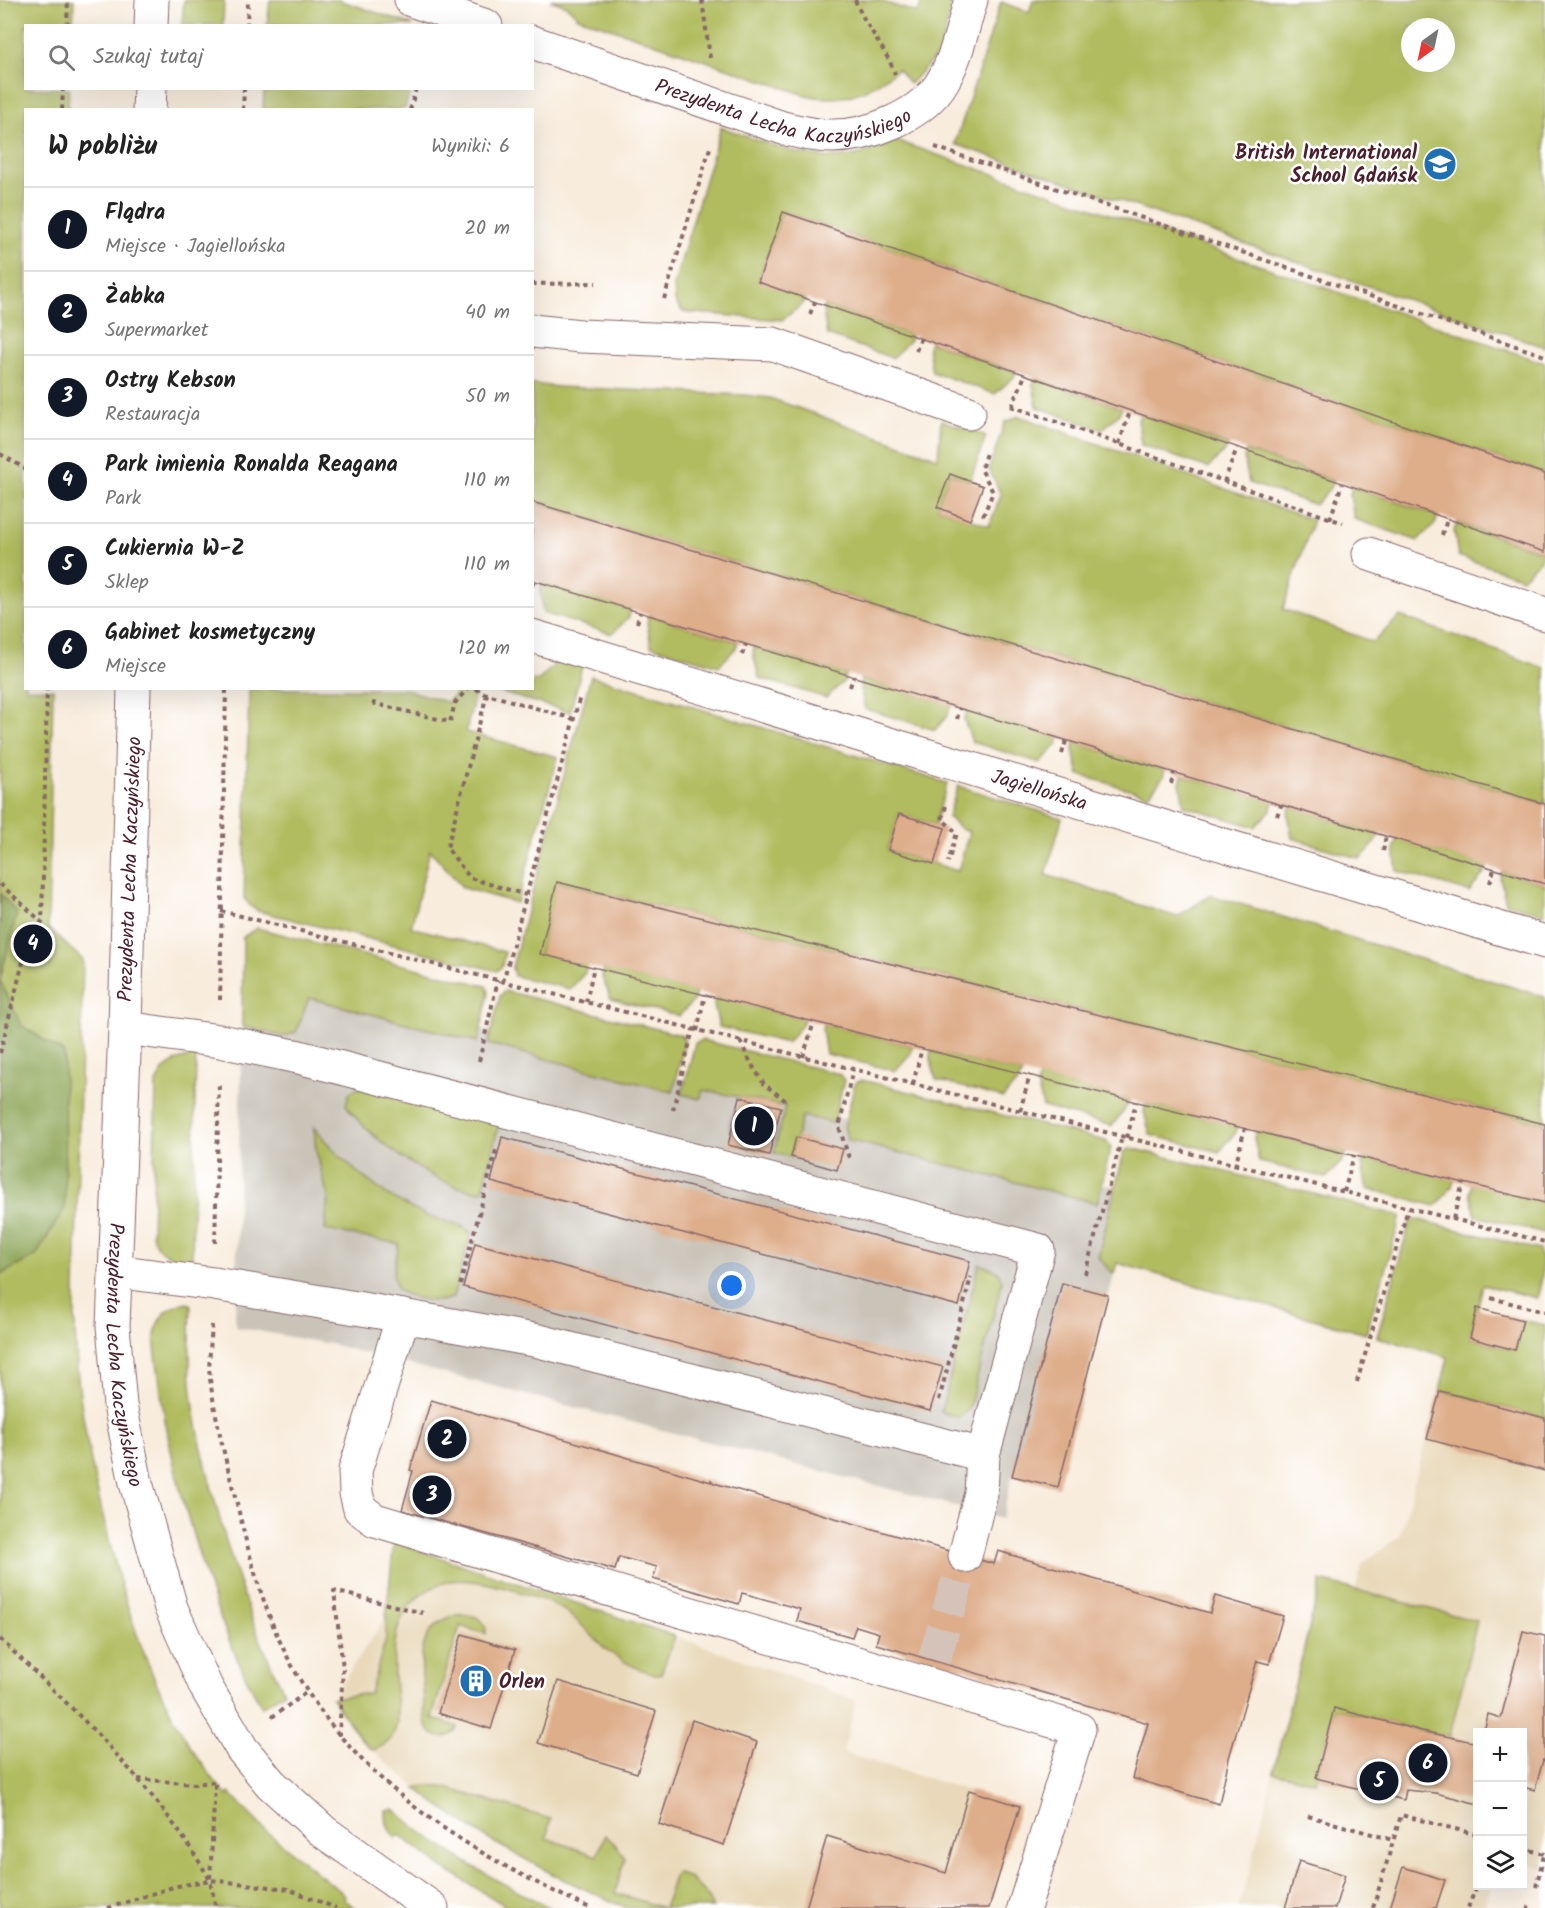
<!DOCTYPE html>
<html lang="pl">
<head>
<meta charset="utf-8">
<style>
  body { margin:0; font-family:Kalam,sans-serif; background:#f6f6f6; color:#222 }
  .controls { position:absolute; right:18px; bottom:18px; display:grid; overflow:hidden; border-radius:0px; box-shadow:0 6px 24px #0002 }
  .controls button { width:54px; height:54px; display:grid; place-items:center; padding:0; border:0; border-bottom:2px solid #e0e0e0; background:#fff; color:#222; font:30px sans-serif }
  .compass { position:absolute; left:1401px; top:18px; width:54px; height:54px; border-radius:50%; background:#fff; box-shadow:0 6px 24px #0002; rotate:213deg }
  .you { position:absolute; left:732px; top:1286px; width:21px; height:21px; margin:-15px; border:4px solid #fff; border-radius:50%; background:#1a73e8; box-shadow:0 0 0 9px #1a73e833 }
  .badge { display:grid; place-items:center; width:39px; height:39px; border-radius:50%; background:#111827; color:#fff; font-size:20px; font-weight:700 }
  .pin { position:absolute; translate:-50% -50%; border:3px solid #fff; box-shadow:0 2px 6px #0006 }
  .list { margin:0; padding:0; list-style:none }
  h2 { display:flex; justify-content:space-between; align-items:center; height:78px; margin:0; padding:0 24px; font-size:26px }
  h2 small { font-size:20px; font-weight:400; color:#767676 }
  .list li { display:grid; grid-template-columns:39px 1fr auto; gap:18px; align-items:center; box-sizing:border-box; height:84px; padding:0 24px; border-top:2px solid #e0e0e0 }
  .list b { display:block; font-size:22px; white-space:nowrap }
  .list p { margin:0; font-size:20px; white-space:nowrap; color:#767676 }
  .list em { font-size:20px; font-style:normal; color:#767676 }
  .icon { flex:none; width:33px; height:33px; fill:none; stroke:currentColor; stroke-width:2; stroke-linecap:round; stroke-linejoin:round }
  .map { position:relative; flex:none; width:1545px; height:1908px; overflow:hidden }
  .search { position:absolute; background:#fff; box-shadow:0 6px 24px #0002; left:24px; top:24px; width:510px; height:66px; display:flex; align-items:center; gap:15px; box-sizing:border-box; padding:0 21px; border-radius:0px; color:#767676; font-size:22px }
  .panel { position:absolute; background:#fff; box-shadow:0 6px 24px #0002; left:24px; top:108px; width:510px; height:582px; border-radius:0px }
  .map>svg:first-child { display:block }
  .built { fill:#e9d9ba }
  .industrial { fill:#c9c3b8 }
  .green { fill:#b0bc5e; stroke:#7d6e44; stroke-width:1.5; fill-rule:evenodd }
  .forest { fill:#8ca455; stroke:#6b6240; stroke-width:1.5 }
  .building { fill:#deae8b }
  .lines { fill:none; stroke-linecap:round; stroke-linejoin:round }
  .minor-tunnel { stroke:#d5c3b9; stroke-width:33; stroke-dasharray:33 16; stroke-linecap:butt }
  .minor-casing { stroke:#876769; stroke-width:35 }
  .path { stroke:#876769; stroke-width:4; stroke-dasharray:4.5 4.5; stroke-linecap:butt }
  .minor { stroke:#fff; stroke-width:33 }
  .labels { text-anchor:middle; stroke-width:5; stroke-linejoin:round; paint-order:stroke }
  .street-label { font-size:20px; fill:#4a1f2b; stroke:#fff }
  .poi-label { font-size:20px; font-weight:bold; fill:#4a1f2b; stroke:#fff; text-anchor:end }
</style>
</head>
<body>
<div class="map">
<svg width="1545" height="1908" viewBox="0 0 1545 1908">
  <rect width="100%" height="100%" fill="#fff"/>
  <filter id="ink" filterUnits="userSpaceOnUse"><feTurbulence type="fractalNoise" baseFrequency=".0167" numOctaves="2"/><feDisplacementMap in="SourceGraphic" scale="12" xChannelSelector="R" yChannelSelector="G"/><feConvolveMatrix kernelMatrix="1 2 1 2 8 2 1 2 1" color-interpolation-filters="sRGB"/></filter>
  <filter id="wash" filterUnits="userSpaceOnUse"><feTurbulence type="fractalNoise" baseFrequency=".008" numOctaves="4" result="noise"/><feDisplacementMap in="SourceGraphic" scale="24" xChannelSelector="R" yChannelSelector="G"/><feGaussianBlur stdDeviation="1.35" result="paint"/><feColorMatrix in="noise" values="0 0 0 0 0 0 0 0 0 0 0 0 0 0 0 0 0 1.4 0 .05"/><feComposite in="paint" operator="in"/></filter>
  <g filter="url(#wash)">
    <rect width="100%" height="100%" fill="#f8ecdc"/>
    <path class="built" d="M1448 1357 1545 1382V1869L1523 1861 1522 1732H1478V1886H1492L1483 1908H1238L1249 1873 1273 1772 1315 1782 1334 1708 1355 1590 1363 1563 1400 1536Z
      M394 1542 675 1636 856 1700 843 1753 1020 1806 989 1908H626L558 1877 486 1838 431 1800 372 1750 361 1739 332 1698 386 1617Z"/>
    <path class="industrial" d="M243 970 1136 1192 1058 1487 1012 1476 1002 1518 330 1344 235 1327Z"/>
    <path class="green" d="M0 0H74L73 25 26 26V88L69 89 68 109 26 110V688L53 689 48 928 83 960C81 1043 79 1127 77 1210 76 1269 72 1329 79 1387 87 1451 101 1512 118 1574 141 1656 171 1730 227 1796L229 1793 267 1832 345 1895 344 1899 356 1908H0Z
      M184 0H224L223 25H182Z
      M270 0H339L413 25H267Z
      M550 0H877L918 13 922 0H948L951 11 939 53 910 84 898 69C868 93 843 104 805 95L578 17 567 6Z
      M1033 0H1545V347L955 144 1001 2 1029 12ZM1410 27H1446V63H1410Z
      M264 89V88L411 89 405 109 263 110Z
      M721 127C753 138 791 155 825 157 849 159 875 151 897 141L1545 363V474L783 212 758 281 806 298 803 304 782 320 683 312 675 302 674 284Z
      M825 305 911 335 910 340 892 358 827 335 823 310Z
      M930 342 1016 372 1014 377 995 394 932 372 928 347Z
      M1035 378 1122 408 1119 414 1102 430 1037 407 1033 384Z
      M532 384 559 387 744 395 770 398 938 458 941 420 986 436 970 481 950 474 937 507 989 526 1001 495 989 469 1005 422 1019 416 1313 520 1283 609 1373 642 1400 616 1545 668V804L533 502Z
      M1140 414 1228 445 1225 451 1208 468 1141 445 1138 420Z
      M1246 451 1333 480 1330 488 1315 505 1249 483 1244 457Z
      M1352 487 1438 516 1435 524 1418 541 1354 519 1350 494Z
      M1457 523 1543 552 1540 560 1522 578 1458 556 1454 531Z
      M542 583 631 609 629 617 612 634 543 613 540 589Z
      M649 615 738 642 736 648 719 666 651 646 647 623Z
      M754 647 846 674 844 681 826 698 759 678 753 653Z
      M562 657 583 663 570 712 488 689 532 688 533 680 538 681Z
      M591 676 947 783 935 825 899 814 888 850 958 871 969 832 961 829 948 817 958 786 1062 818 1046 875 1177 917 1211 895 1545 997V1124L558 882 540 953 587 965 585 973 570 989 514 976 512 967Z
      M861 679 951 705 948 715 935 730 865 709 860 686Z
      M249 689H405L447 702 460 689H470L475 693 466 732 558 757 517 903 463 888 430 850 411 927 505 952 502 966 497 971 258 911 251 907 244 898Z
      M967 710 1059 738 1057 745 1040 763 972 742 964 720Z
      M1075 743 1165 770 1163 777 1149 795 1079 775 1073 750Z
      M1182 775 1273 802 1271 810 1255 827 1184 806 1180 783Z
      M1290 807 1379 834 1376 842 1360 859 1292 838 1288 815Z
      M1397 839 1487 866 1484 873 1469 892 1397 871 1394 848Z
      M1502 871 1545 884V914L1506 903 1500 878Z
      M257 928 487 986 489 993 478 1042 309 998 296 1032 284 1037 242 1026 243 937Z
      M604 969 696 992 694 1000 679 1016 611 999 602 977Z
      M505 991 681 1035 685 1041 673 1092 488 1044 500 996Z
      M715 997 804 1019 802 1025 787 1043 719 1027 714 1005Z
      M823 1024 912 1046 911 1053 895 1071 826 1054 822 1030Z
      M702 1040 839 1074 844 1080 834 1123 802 1116 791 1157 774 1153 785 1106 703 1090 700 1099 682 1094 695 1043Z
      M931 1051 1022 1073 1020 1079 1003 1098 936 1080 930 1057Z
      M188 1057H196L192 1261C174 1259 154 1254 152 1233L156 1083C162 1068 173 1060 188 1057Z
      M1039 1077 1129 1100 1127 1106 1112 1126 1043 1107 1037 1084Z
      M862 1080 1106 1141 1111 1147 1097 1203 848 1140 844 1127 855 1083Z
      M358 1088 499 1123 483 1191C440 1191 369 1139 346 1105L349 1093Z
      M1146 1104 1237 1126 1235 1134 1219 1152 1150 1135 1144 1111Z
      M314 1127C344 1165 379 1194 423 1214 438 1221 459 1222 471 1232L453 1297C440 1305 409 1299 397 1289L393 1274 399 1244 325 1230 328 1197 316 1150Z
      M1256 1131 1346 1154 1344 1159 1326 1178 1259 1162 1254 1138Z
      M1131 1148 1401 1216 1366 1334 1117 1263 1114 1273 1110 1271 1098 1257 1124 1152Z
      M1364 1158 1454 1180 1452 1187 1436 1206 1367 1189 1362 1164Z
      M1472 1184 1545 1203V1232L1544 1233 1476 1216 1470 1193Z
      M1411 1218 1539 1250C1545 1267 1542 1281 1537 1298L1483 1285 1470 1338 1515 1350 1523 1320 1545 1325V1418L1440 1391 1448 1357 1377 1337Z
      M979 1264C991 1268 1000 1269 1002 1282L970 1405 966 1412 957 1417 941 1412Z
      M183 1303 191 1304C190 1330 189 1356 191 1382 194 1420 204 1457 213 1494 231 1562 252 1629 284 1692L262 1707C234 1660 215 1607 199 1555 181 1496 165 1437 159 1376 157 1360 152 1341 157 1326 161 1313 171 1307 183 1303Z
      M394 1542 675 1636 661 1674C655 1677 654 1674 648 1672 635 1668 620 1660 608 1651 593 1638 581 1622 565 1611 543 1597 471 1574 447 1582 393 1599 391 1642 395 1690 396 1701 399 1715 396 1726 394 1740 384 1747 372 1750L361 1739 332 1698 370 1693 386 1638V1616Z
      M1321 1581 1477 1621 1450 1736 1422 1731 1334 1708 1315 1782 1273 1772Z
      M456 1615C471 1614 487 1616 486 1634L460 1626 432 1718 458 1727C449 1741 433 1741 426 1725 424 1712 424 1700 423 1687 420 1654 419 1626 456 1615Z
      M425 1786 443 1787 551 1819 546 1838 597 1856 605 1835 615 1844 625 1858 615 1893 664 1908 675 1874 679 1873C696 1881 705 1891 713 1908H626L558 1877 486 1838 431 1800 416 1788Z
      M394 1809C435 1847 500 1884 551 1908H509L443 1868 399 1835 396 1838C388 1831 385 1821 386 1810Z"/>
    <path class="forest" d="M0 893 17 913 0 980 21 1025 64 1053 65 1208 36 1256 0 1275Z"/>
    <g id="blocks">
      <path class="building" d="M783 212 1545 474V552L1122 408 758 282Z
        M950 474 983 486 970 520 937 507Z
        M532 502 1545 804V884L532 580Z
        M899 814 945 828 934 864 888 850Z
        M557 882 1545 1124V1203L540 954Z
        M740 1097 781 1107 769 1155 728 1145Z
        M502 1137 970 1261 959 1306 491 1182Z
        M796 1137 843 1149 837 1170 791 1157Z
        M475 1243 943 1367 930 1411 463 1287Z
        M1062 1283 1108 1295 1058 1487 1012 1476Z
        M1477 1308 1523 1320 1515 1350 1470 1338Z
        M1440 1391 1545 1418V1471L1427 1439Z
        M431 1400 711 1482V1480L714 1483 994 1564 998 1551 1210 1613 1215 1596 1283 1616 1269 1664 1257 1661 1229 1758 1219 1804 1132 1778 1148 1723 876 1644 879 1633 856 1626 852 1637 797 1621 800 1609 742 1593 739 1604 653 1579 657 1567 619 1557 615 1570 402 1510 413 1471 410 1470Z
        M1523 1631 1545 1636V1761L1543 1760 1535 1790 1522 1787V1732H1484L1488 1714 1501 1718Z
        M462 1634 515 1650 491 1729 438 1713Z
        M558 1681 656 1711 637 1773 538 1743Z
        M1334 1708 1422 1731 1478 1743V1804L1436 1793 1406 1790 1404 1800 1316 1778Z
        M692 1720 757 1742 724 1845 659 1824Z
        M969 1790 1020 1806 989 1908H806L827 1836 946 1873Z
        M1299 1861 1345 1875 1335 1908H1285Z
        M1403 1867 1445 1880 1436 1908H1390Z"/>
    </g>
  </g>
  <g filter="url(#ink)">
    <use href="#blocks" fill-opacity="0" stroke="#876769" stroke-width="1.5"/>
    <g class="lines">
      <path class="minor-tunnel" d="M934 1660 965 1556"/>
      <defs>
        <g id="minor">
          <path d="M411 0 486 26"/>
          <path d="M151 26 152 0"/>
          <path id="s1" d="M532 42 783 128C799 132 815 136 833 136 869 136 917 117 939 87 956 62 962 29 971 0"/>
          <path d="M149 110 150 88"/>
          <path d="M532 331 581 336 773 344 969 413"/>
          <path d="M1369 554 1545 614"/>
          <path id="s2" d="M532 636 1545 942"/>
          <path id="s3" d="M134 688 125 1028 113 1326 120 1405 136 1483 171 1608 206 1687 242 1749 271 1784 324 1832 432 1908"/>
          <path d="M115 1271 214 1284 403 1316 539 1341 983 1455 1038 1250 299 1057 220 1041 125 1028"/>
          <path d="M403 1316 355 1471 356 1493 360 1509 375 1520 1079 1729 1024 1908"/>
          <path d="M965 1556 981 1493 983 1455"/>
        </g>
      </defs>
      <use href="#minor" class="minor-casing"/>
      <path class="path" d="M702 0 710 58
        M855 0C865 26 885 47 895 74
        M67 26 68 0
        M247 26 248 0
        M62 110 63 88
        M243 110 244 88
        M410 110 416 88
        M935 147 1545 356
        M532 284 596 283
        M664 299 710 148
        M810 314 815 302
        M916 351 921 338
        M1011 406 1343 523
        M1012 407 1025 375
        M1119 444 1130 411
        M0 454 26 469
        M1224 482 1237 448
        M983 516 993 492 981 469 987 450
        M1330 519 1342 484
        M1442 535 1447 520
        M532 586 534 580
        M637 623 640 613
        M742 655 746 644
        M850 687 853 677
        M476 688 480 692 574 719
        M487 694 447 848 470 878 526 895
        M372 703 450 722 455 703 468 688
        M957 719 960 708
        M1062 754 1066 741
        M1171 784 1174 773
        M946 806 942 819 957 833 948 862
        M1277 816 1281 805
        M1383 851 1386 836
        M1490 883 1494 869
        M0 884 41 921
        M221 911 1545 1242
        M503 982 580 696
        M220 1000 226 688
        M586 1002 594 967
        M697 1031 705 995
        M740 1041 752 1065 764 1084 786 1101
        M0 1053 23 962 42 922 47 688
        M803 1057 814 1022
        M479 1061 498 980
        M913 1084 922 1048
        M673 1110 693 1029
        M1020 1111 1030 1075
        M1127 1138 1136 1102
        M849 1158 839 1127 853 1069
        M1235 1166 1245 1128
        M1344 1192 1354 1155
        M1453 1219 1463 1183
        M215 1243 219 1082
        M1085 1274 1122 1137
        M460 1285 496 1150
        M1491 1298 1545 1312
        M212 1325C211 1343 208 1362 210 1379 216 1423 227 1466 238 1508 249 1555 262 1603 282 1646 344 1776 463 1851 590 1908
        M1357 1382 1408 1209
        M939 1400 971 1277
        M0 1639C77 1712 157 1787 210 1880
        M272 1717 307 1692
        M339 1736 343 1668 334 1591 423 1613
        M138 1779 194 1784 214 1782
        M215 1784 210 1880 216 1908
        M1308 1816 1393 1840
        M1522 1848 1544 1854
        M1536 1887 1545 1851
        M1527 1907 1530 1908
        M108 1908 173 1887 210 1880 288 1889 336 1908
        M1373 1908 1401 1815 1478 1835
        M1468 1908 1478 1882"/>
      <use href="#minor" class="minor"/>
    </g>
  </g>
  <defs>
    <symbol id="school-disc" viewBox="-11 -11 22 22"><circle r="9.5" fill="#1f6fb2" stroke="#fff"/><path d="M0-5L7-2L0 1L-7-2ZM-4 1L0 2.5L4 1V4Q0 6-4 4Z" fill="#fff"/></symbol>
    <symbol id="building-disc" viewBox="-11 -11 22 22"><circle r="9.5" fill="#1f6fb2" stroke="#fff"/><path d="M-4-6H4V6H1V3H-1V6H-4ZM-2.5-4.3h1.7v1.8h-1.7ZM.8-4.3h1.7v1.8H.8ZM-2.5-1h1.7V.8h-1.7ZM.8-1h1.7V.8H.8Z" fill="#fff"/></symbol>
  </defs>
  <g fill-rule="evenodd">
    <use href="#school-disc" x="1421" y="145" width="38" height="38"/>
    <use href="#building-disc" x="457" y="1662" width="38" height="38"/>
  </g>
  <g class="labels">
    <g class="street-label">
      <text dy="7" stroke="none"><textPath href="#s1" startOffset="264">Prezydenta Lecha Kaczyńskiego</textPath></text>
      <text dy="7" stroke="none"><textPath href="#s2" startOffset="530">Jagiellońska</textPath></text>
      <text transform="translate(129 869) rotate(-88)" y="7">Prezydenta Lecha Kaczyńskiego</text>
      <text dy="7" stroke="none"><textPath href="#s3" startOffset="668">Prezydenta Lecha Kaczyńskiego</textPath></text>
    </g>
    <g class="poi-label">
      <text x="1417" y="159">British International<tspan x="1417" dy="23">School Gdańsk</tspan></text>
      <text x="499" y="1688" text-anchor="start">Orlen</text>
    </g>
  </g>
</svg>
<div class="controls">
<button>+</button>
<button>−</button>
<button><svg class="icon" aria-label="layers" viewBox="0 0 24 24"><path d="M12 4l9 5-9 5-9-5zM3 14l9 5 9-5"/></svg></button>
</div>
<svg class="compass" viewBox="-18 -18 36 36"><path d="M0-13l5 13h-10z" fill="#e53935"/><path d="M0 13l5-13h-10z" fill="#767676"/></svg>
<div class="you"></div>
<div class="pin badge" style="left:754px;top:1126px">1</div>
<div class="pin badge" style="left:447px;top:1439px">2</div>
<div class="pin badge" style="left:432px;top:1495px">3</div>
<div class="pin badge" style="left:33px;top:944px">4</div>
<div class="pin badge" style="left:1379px;top:1781px">5</div>
<div class="pin badge" style="left:1428px;top:1763px">6</div>
<div class="search"><svg class="icon" aria-label="search" viewBox="0 0 24 24"><circle cx="10" cy="10" r="6"/><path d="M15 15l6 6"/></svg>Szukaj tutaj</div>
<section class="panel">
<h2>W pobliżu<small>Wyniki: 6</small></h2>
<ul class="list">
<li><span class="badge">1</span><div><b>Flądra</b><p>Miejsce · Jagiellońska</p></div><em>20 m</em></li>
<li><span class="badge">2</span><div><b>Żabka</b><p>Supermarket</p></div><em>40 m</em></li>
<li><span class="badge">3</span><div><b>Ostry Kebson</b><p>Restauracja</p></div><em>50 m</em></li>
<li><span class="badge">4</span><div><b>Park imienia Ronalda Reagana</b><p>Park</p></div><em>110 m</em></li>
<li><span class="badge">5</span><div><b>Cukiernia W-Z</b><p>Sklep</p></div><em>110 m</em></li>
<li><span class="badge">6</span><div><b>Gabinet kosmetyczny</b><p>Miejsce</p></div><em>120 m</em></li>
</ul>
</section>
</div>
</body>
</html>
